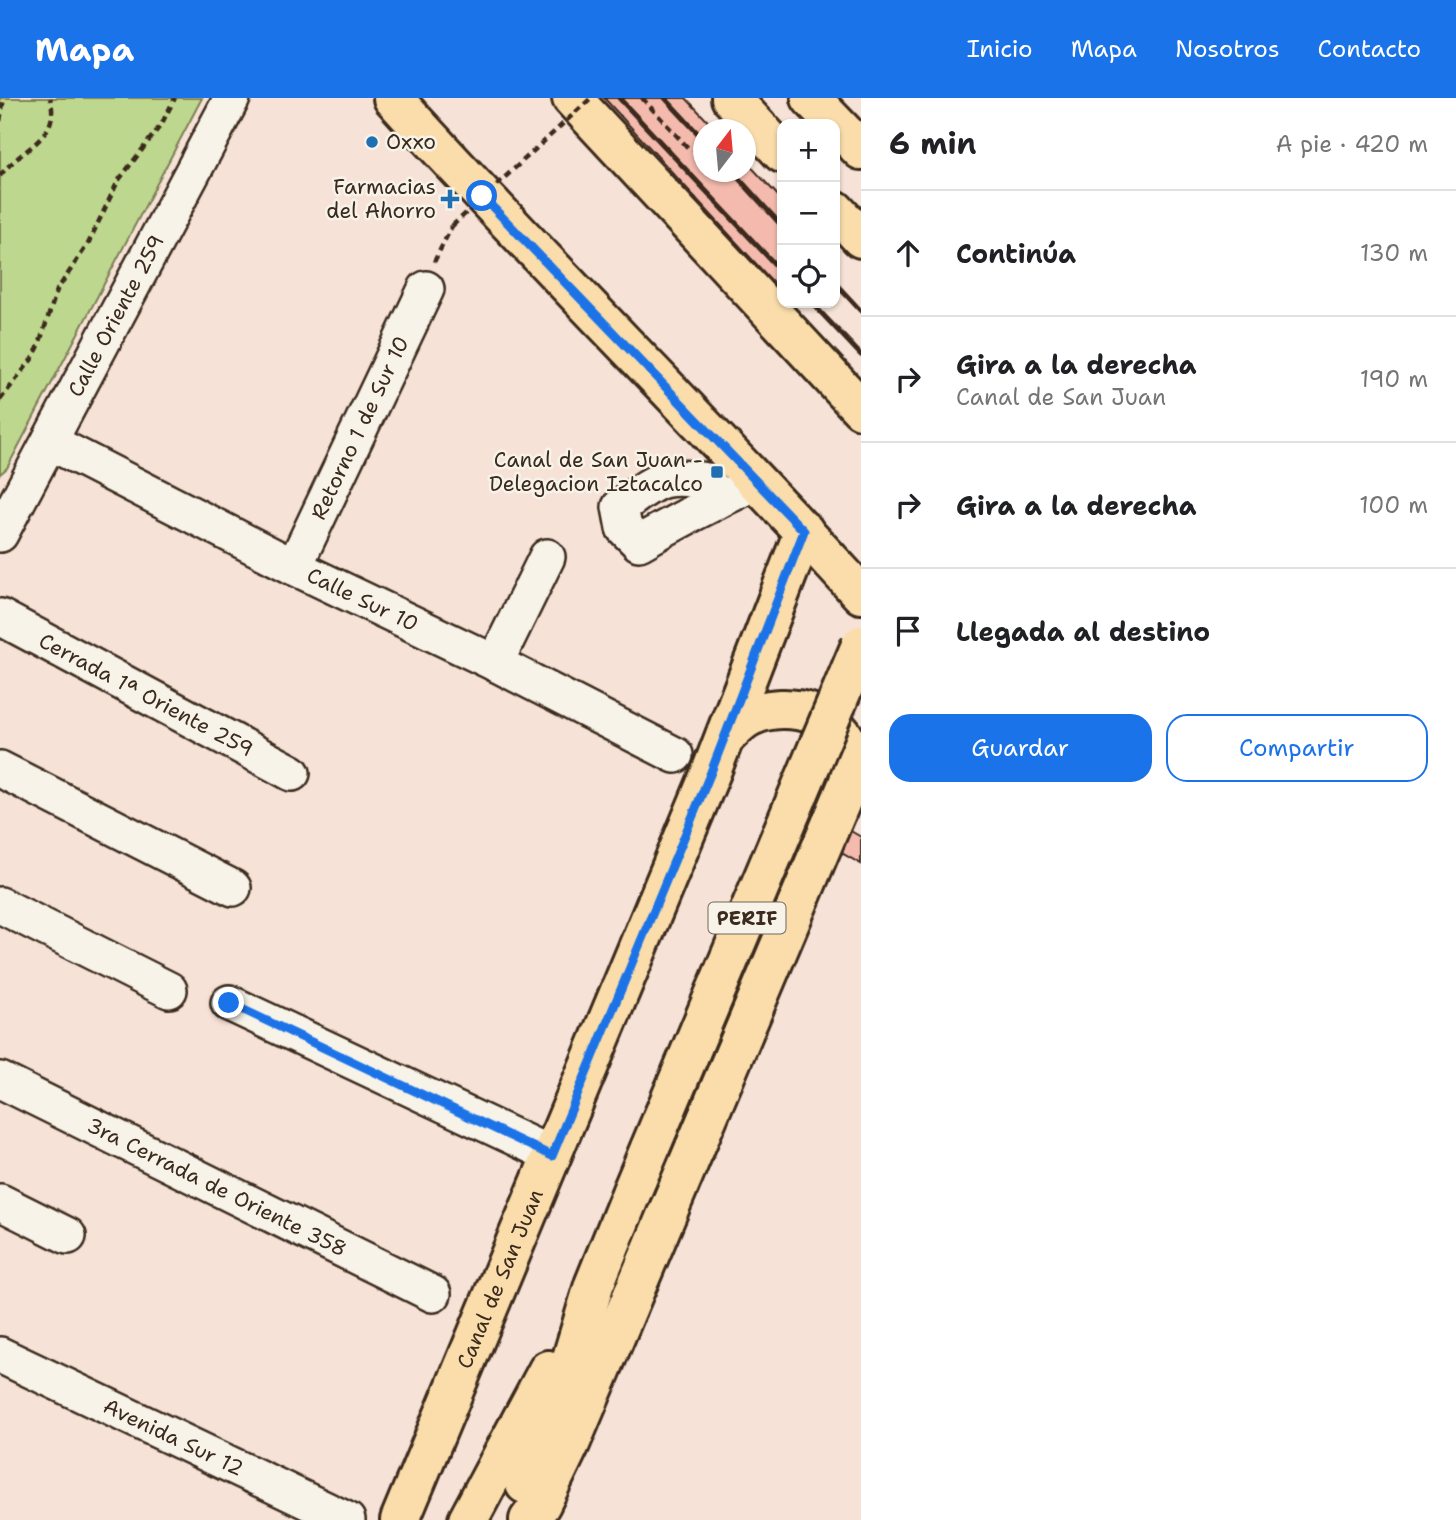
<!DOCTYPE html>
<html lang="es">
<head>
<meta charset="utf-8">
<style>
  body { margin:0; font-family:"Shantell Sans",sans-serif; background:#f2f2f2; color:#202124 }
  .controls { position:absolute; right:21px; top:21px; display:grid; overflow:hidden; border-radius:14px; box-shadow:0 2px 5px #0004 }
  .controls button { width:63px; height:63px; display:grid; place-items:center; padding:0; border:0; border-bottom:2px solid #e0e0e0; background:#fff; color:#202124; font:35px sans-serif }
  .compass { position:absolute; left:693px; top:21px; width:63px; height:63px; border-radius:50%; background:#fff; box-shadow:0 2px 5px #0004; rotate:16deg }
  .stop { position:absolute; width:21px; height:21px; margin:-16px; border:5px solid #1a73e8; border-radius:50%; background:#fff }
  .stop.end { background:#1a73e8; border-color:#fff; box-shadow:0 2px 7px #0008 }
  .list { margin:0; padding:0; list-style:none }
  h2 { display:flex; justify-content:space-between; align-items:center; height:91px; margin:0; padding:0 28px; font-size:30px }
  h2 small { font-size:23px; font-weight:400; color:#757577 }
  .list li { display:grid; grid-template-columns:46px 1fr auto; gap:21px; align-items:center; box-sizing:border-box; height:126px; padding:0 28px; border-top:2px solid #e0e0e0 }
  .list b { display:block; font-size:26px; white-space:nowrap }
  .list p { margin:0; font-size:23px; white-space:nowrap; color:#757577 }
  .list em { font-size:23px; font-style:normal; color:#757577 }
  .actions { display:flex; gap:14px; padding:21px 28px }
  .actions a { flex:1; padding:16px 0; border:2px solid #1a73e8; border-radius:21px; text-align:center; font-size:24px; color:#1a73e8 }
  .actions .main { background:#1a73e8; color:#fff }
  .icon { flex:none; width:38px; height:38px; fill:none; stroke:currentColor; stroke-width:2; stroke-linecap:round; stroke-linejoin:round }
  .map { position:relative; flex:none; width:861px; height:1422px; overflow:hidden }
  header { display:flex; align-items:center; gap:42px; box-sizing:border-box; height:98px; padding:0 35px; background:#1a73e8; color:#fff }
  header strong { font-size:33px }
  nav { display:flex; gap:38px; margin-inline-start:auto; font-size:24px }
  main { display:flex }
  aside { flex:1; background:#fff }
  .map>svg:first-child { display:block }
  .green { fill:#bed78e; stroke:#7c8056; stroke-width:2 }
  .building { fill:#f4baad; stroke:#3b2a1e; stroke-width:2 }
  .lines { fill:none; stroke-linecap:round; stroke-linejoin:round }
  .minor-casing { stroke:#3b2a1e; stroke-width:40 }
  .major-casing { stroke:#3b2a1e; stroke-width:44 }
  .highway-casing { stroke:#3b2a1e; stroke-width:44 }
  .path { stroke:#3b2a1e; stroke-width:4.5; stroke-dasharray:7 5; stroke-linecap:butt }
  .minor { stroke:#f7f3e8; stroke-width:35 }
  .major { stroke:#faddab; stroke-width:38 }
  .highway { stroke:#faddab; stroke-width:38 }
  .rail { stroke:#3b2a1e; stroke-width:5 }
  .major-bridge-casing { stroke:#3b2a1e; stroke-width:44; stroke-linecap:butt }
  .path-bridge { stroke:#3b2a1e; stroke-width:4.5; stroke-dasharray:7 5; stroke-linecap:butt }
  .major-bridge { stroke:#faddab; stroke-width:38 }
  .route { stroke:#1a73e8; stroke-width:9 }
  .poi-dot { fill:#1f6fb2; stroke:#f7f3e8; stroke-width:2.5 }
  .labels { text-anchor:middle; stroke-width:5; stroke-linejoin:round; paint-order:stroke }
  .shield { fill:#f7f3e8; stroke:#73665b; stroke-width:2 }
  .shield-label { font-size:19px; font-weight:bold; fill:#3b2a1e }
  .poi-label { font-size:21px; fill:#3b2a1e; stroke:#f7f3e8; text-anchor:end }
  .street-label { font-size:21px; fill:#3b2a1e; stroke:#f7f3e8 }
</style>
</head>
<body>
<header>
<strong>Mapa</strong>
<nav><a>Inicio</a><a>Mapa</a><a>Nosotros</a><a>Contacto</a></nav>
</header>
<main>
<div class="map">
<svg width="861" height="1422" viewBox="0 0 861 1422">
  <rect width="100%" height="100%" fill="#f6e2d6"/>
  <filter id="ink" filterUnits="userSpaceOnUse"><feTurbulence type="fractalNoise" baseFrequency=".0143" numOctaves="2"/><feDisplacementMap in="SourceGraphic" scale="14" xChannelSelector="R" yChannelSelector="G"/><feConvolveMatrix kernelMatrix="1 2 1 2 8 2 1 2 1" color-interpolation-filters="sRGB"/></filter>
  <g filter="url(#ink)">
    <path class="green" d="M0 0H202L7 370 0 376Z"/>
    <path class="building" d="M604 0H686L716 32H704V74H746V63L782 102V194Z
      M849 732 861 739V766L840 754Z"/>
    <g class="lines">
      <defs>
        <g id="minor">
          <path id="s1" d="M50 344 294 469 495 565 675 657"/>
          <path d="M718 402 707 383C660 375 656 383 620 409L624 430 639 445C677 423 716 403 756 384"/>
          <path id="s2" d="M0 436 232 0"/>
          <path id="s3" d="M294 469 426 191"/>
          <path d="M0 519 292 675"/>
          <path d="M495 565 547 459"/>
          <path d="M0 671 233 790"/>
          <path d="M0 807 169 892"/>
          <path d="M229 905 552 1057"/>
          <path id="s4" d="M0 982 433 1196"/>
          <path d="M0 1104 68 1138"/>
          <path id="s5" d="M0 1257 347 1422"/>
        </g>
        <g id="major">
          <path d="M393 0C546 169 708 328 861 496"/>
          <path d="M811 0 861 52"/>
          <path d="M725 639C733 632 741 622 751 618 786 601 848 615 852 662 852 668 850 677 849 684"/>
          <path d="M525 1386 563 1290 594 1187 632 1093"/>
          <path id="s6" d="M400 1422 711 674 804 433"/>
          <path d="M468 1422 548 1272"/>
          <path d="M529 1422 541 1406 570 1346 849 684 861 662"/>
        </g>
        <path id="highway" d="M572 0 861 311
          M731 0 782 55
          M835 112 861 140"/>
      </defs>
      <use href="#minor" class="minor-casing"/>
      <use href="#major" class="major-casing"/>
      <use href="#highway" class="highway-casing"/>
      <path class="path" d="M642 0 691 53
        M0 23 4 0
        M0 78C20 50 62 41 50 0
        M434 164 452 128
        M0 302 32 261 38 250 57 192 88 146 118 83 161 27 175 0"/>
      <use href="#minor" class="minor"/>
      <use href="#major" class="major"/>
      <use href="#highway" class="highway"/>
      <path class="rail" d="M619 0 782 174
        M665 0 704 42
        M733 74 782 128
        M835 185 861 213
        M812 205 861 257"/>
      <defs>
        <path id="major-bridge" d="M632 1093 861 547"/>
      </defs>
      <use href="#major-bridge" class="major-bridge-casing"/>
      <path class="path-bridge" d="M452 128 591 0"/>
      <use href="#major-bridge" class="major-bridge"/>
    </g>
  </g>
  <g class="lines" filter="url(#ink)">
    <path class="route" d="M229 905 552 1058 711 674 804 433 482 98"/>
  </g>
  <g class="poi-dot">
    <circle cx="372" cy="44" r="7"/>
    <path d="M446.5 90.5h7v7h7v7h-7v7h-7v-7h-7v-7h7z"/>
    <rect x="710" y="367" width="14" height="14" rx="3.5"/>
  </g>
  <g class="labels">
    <rect class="shield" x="708.5" y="804.5" width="77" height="31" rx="5"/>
    <g class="shield-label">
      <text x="747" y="827">PERIF</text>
    </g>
    <g class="poi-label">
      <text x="386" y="51" text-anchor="start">Oxxo</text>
      <text x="436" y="96">Farmacias<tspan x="436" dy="24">del Ahorro</tspan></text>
      <text x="703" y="369">Canal de San Juan -<tspan x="703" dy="24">Delegacion Iztacalco</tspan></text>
    </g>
    <g class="street-label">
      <text dy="7" stroke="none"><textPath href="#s2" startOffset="247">Calle Oriente 259</textPath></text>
      <text dy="7" stroke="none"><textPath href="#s3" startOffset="154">Retorno 1 de Sur 10</textPath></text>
      <text dy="7" stroke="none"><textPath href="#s1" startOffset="350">Calle Sur 10</textPath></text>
      <text transform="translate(146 597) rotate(28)" y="7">Cerrada 1ª Oriente 259</text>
      <text dy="7" stroke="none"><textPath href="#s4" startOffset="242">3ra Cerrada de Oriente 358</textPath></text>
      <text dy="7" stroke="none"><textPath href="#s6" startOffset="261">Canal de San Juan</textPath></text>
      <text dy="7" stroke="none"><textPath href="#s5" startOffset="192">Avenida Sur 12</textPath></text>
    </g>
  </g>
</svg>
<div class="controls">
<button>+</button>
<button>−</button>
<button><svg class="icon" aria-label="locate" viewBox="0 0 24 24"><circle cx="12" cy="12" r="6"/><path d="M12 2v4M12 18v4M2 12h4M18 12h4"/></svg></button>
</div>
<svg class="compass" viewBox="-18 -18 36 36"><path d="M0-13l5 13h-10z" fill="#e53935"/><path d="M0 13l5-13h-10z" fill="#757577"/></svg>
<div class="stop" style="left:482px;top:98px"></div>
<div class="stop end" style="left:229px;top:905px"></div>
</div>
<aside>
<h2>6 min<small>A pie · 420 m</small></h2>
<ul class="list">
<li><svg class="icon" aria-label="ahead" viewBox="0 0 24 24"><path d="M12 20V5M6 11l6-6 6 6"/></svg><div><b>Continúa</b></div><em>130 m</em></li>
<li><svg class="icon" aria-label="right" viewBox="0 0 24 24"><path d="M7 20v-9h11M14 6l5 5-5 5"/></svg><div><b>Gira a la derecha</b><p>Canal de San Juan</p></div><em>190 m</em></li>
<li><svg class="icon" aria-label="right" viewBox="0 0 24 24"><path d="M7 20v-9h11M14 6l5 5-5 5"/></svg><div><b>Gira a la derecha</b></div><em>100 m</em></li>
<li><svg class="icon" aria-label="arrive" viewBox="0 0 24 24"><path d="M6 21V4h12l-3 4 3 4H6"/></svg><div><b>Llegada al destino</b></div></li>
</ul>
<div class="actions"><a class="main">Guardar</a><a>Compartir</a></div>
</aside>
</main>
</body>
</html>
